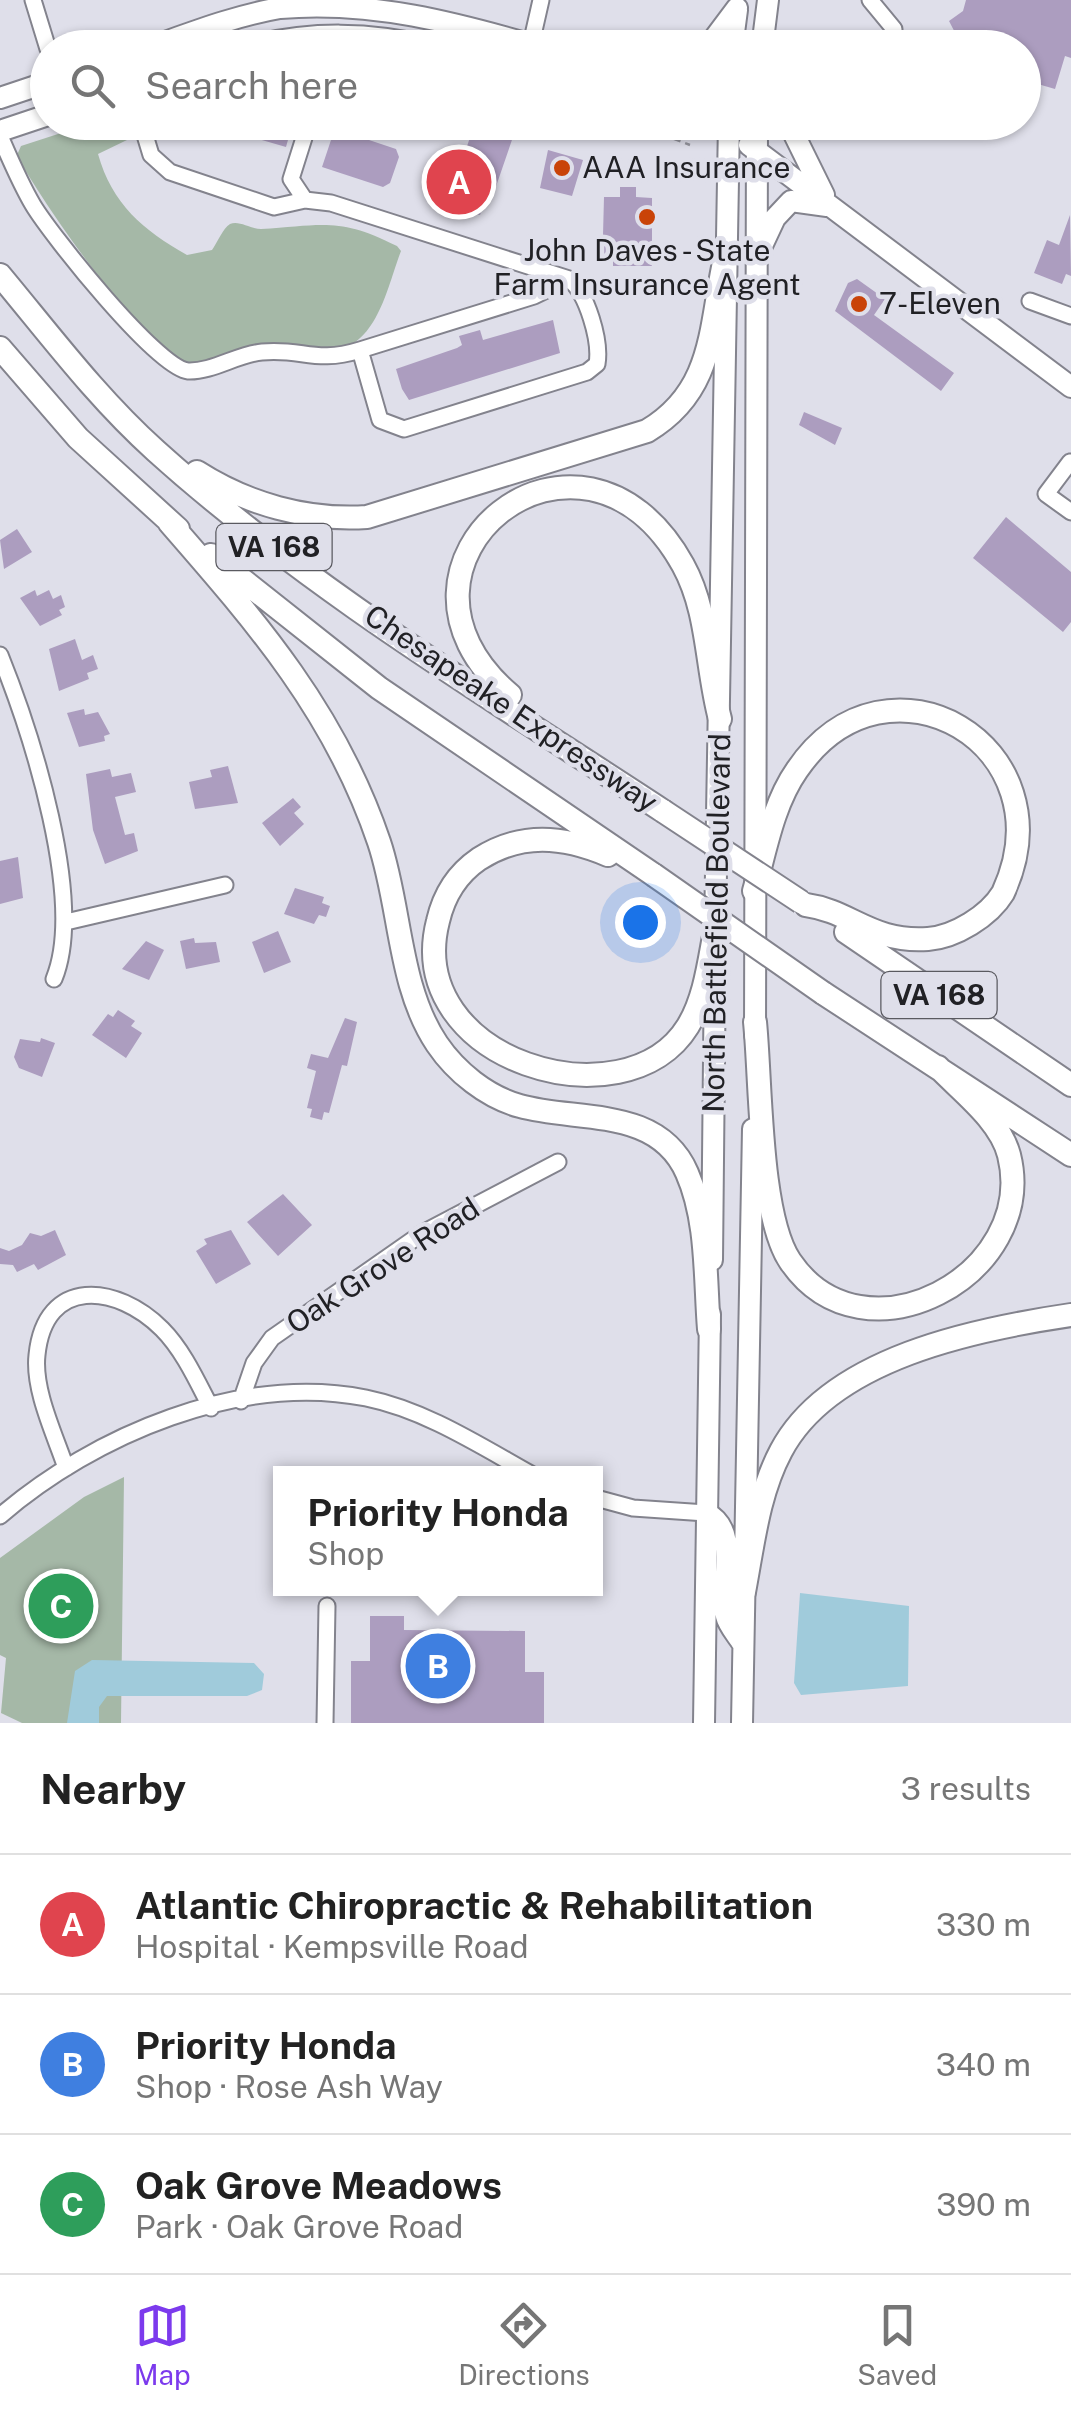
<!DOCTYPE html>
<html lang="en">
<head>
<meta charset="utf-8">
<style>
  body { margin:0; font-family:"Public Sans",sans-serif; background:#f6f6f6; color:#222 }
  .you { position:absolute; left:640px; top:922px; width:35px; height:35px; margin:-25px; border:8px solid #fff; border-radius:50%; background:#1a73e8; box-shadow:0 0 0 15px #1a73e833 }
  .badge { display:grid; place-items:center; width:65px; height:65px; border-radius:50%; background:#7c3aed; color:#fff; font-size:32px; font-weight:700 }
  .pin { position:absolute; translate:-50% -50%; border:5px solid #fff; box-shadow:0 2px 10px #0006 }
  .popup { position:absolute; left:273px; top:1466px; width:330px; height:130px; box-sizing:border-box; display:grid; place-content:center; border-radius:0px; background:#fff; filter:drop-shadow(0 2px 8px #0005); font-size:32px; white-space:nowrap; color:#767676 }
  .popup b { font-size:38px; color:#222 }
  .popup::after { content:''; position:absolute; left:50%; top:100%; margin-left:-20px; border:20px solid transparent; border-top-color:#fff }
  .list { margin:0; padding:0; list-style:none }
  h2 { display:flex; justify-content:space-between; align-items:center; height:130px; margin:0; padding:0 40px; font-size:42px }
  h2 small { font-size:32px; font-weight:400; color:#767676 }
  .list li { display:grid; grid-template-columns:65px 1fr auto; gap:30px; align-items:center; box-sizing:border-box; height:140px; padding:0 40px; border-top:2px solid #e0e0e0 }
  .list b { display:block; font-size:38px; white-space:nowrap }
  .list p { margin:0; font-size:32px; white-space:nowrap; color:#767676 }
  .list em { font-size:32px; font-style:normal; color:#767676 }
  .icon { flex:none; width:55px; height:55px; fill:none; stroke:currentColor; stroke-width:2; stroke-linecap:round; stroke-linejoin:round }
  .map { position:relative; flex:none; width:1071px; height:1723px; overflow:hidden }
  .search { position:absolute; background:#fff; box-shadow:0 2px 8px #0004; left:30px; right:30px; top:30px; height:110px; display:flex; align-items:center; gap:25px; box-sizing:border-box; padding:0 35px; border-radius:55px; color:#767676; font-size:38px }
  .sheet { height:550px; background:#fff }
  nav { display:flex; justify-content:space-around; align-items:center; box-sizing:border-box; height:140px; border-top:2px solid #e0e0e0; background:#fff; font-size:28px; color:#767676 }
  nav a { display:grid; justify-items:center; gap:5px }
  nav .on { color:#7c3aed }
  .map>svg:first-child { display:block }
  .green { fill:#a5b8a7 }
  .water { fill:#a0cbdb }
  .building { fill:#ac9dbf }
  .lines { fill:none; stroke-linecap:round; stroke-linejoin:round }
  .minor-casing { stroke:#83838d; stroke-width:19 }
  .major-casing { stroke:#83838d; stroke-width:24 }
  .highway-casing { stroke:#83838d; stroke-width:26 }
  .path { stroke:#94949d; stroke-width:2.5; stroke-dasharray:10 5; stroke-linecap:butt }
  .minor { stroke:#fff; stroke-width:15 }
  .major { stroke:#fff; stroke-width:20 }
  .highway { stroke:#fff; stroke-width:22 }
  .highway-bridge-casing { stroke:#83838d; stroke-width:26; stroke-linecap:butt }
  .highway-bridge { stroke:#fff; stroke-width:22 }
  .poi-dot { fill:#c94308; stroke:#dfdfea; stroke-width:4 }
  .labels { text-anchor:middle; stroke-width:9; stroke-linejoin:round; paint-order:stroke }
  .shield { fill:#dfdfea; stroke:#5a5a60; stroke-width:2.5 }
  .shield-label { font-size:28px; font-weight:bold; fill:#212125 }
  .poi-label { font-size:30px; fill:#212125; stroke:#dfdfea; text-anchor:start }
  .street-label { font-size:30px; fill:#212125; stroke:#dfdfea }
</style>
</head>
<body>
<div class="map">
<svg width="1071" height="1723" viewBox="0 0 1071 1723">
  <rect width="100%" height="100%" fill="#dfdfea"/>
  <path class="green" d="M92 123H113L123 128 127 140 98 154C112 204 143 230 187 255L212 250C217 243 223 228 230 224 239 220 251 229 261 229 323 225 340 217 397 246L401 251C388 284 377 349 331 350 304 351 275 343 248 347 228 349 201 369 182 362 144 349 36 194 17 155L21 146Z
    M124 1477 121 1723H22L1 1713 6 1658 0 1655V1558L84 1497Z"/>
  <path class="water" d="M800 1593 909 1606 908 1686 801 1695 794 1683Z
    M92 1660 254 1663 264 1674 262 1690 247 1696H107L99 1707V1723H67L75 1671Z"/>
  <path class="building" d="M966 0H1071V58L1065 56 1055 89 1024 80V48H963L949 21 963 11Z
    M237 122H293L286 147 234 132Z
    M337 122H368L363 138 396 149 399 157 390 183 383 187 322 167Z
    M475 122 514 134 491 201 485 200 480 215 458 208 463 192 453 189Z
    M548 150 583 160 572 196 540 188Z
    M620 187H636V197L652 198V266H613V260H596L597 235H603L604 197H620Z
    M1070 215 1071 276 1066 274 1062 284 1034 273 1047 240 1059 245Z
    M857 279 885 299 874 315 954 373 941 391 835 311 848 283Z
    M553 320 560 353 409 400 402 389 396 369 457 348 462 345 459 336 480 330 483 340Z
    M804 412 842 428 835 445 799 425Z
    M1006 517 1071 572V622L1063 632 973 558Z
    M17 529 32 552 4 569 0 540Z
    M35 590 37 596 49 590 53 599 61 595 65 607 59 610 62 615 40 626 20 598Z
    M75 639 82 660 93 655 98 669 87 673 89 679 59 691 49 649Z
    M84 709 85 715 98 712 110 734 104 736 105 741 79 747 67 713Z
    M228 766 238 803 195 809 189 782 212 777 210 770Z
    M110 769 112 777 131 773 136 792 115 797 125 835 134 833 138 851 105 864 93 830 86 774Z
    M293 798 301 807 294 813 304 824 280 846 262 823Z
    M18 857 23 898 0 904V861Z
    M295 888 324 897 322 903 330 906 326 917 319 915 314 924 284 914Z
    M278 931 291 962 264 973 252 942Z
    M194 938 195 943 216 942 220 962 186 969 180 941Z
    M146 941 164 950 149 980 122 969Z
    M118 1010 135 1021 131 1026 142 1033 126 1058 92 1035 108 1014 113 1017Z
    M345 1018 357 1022 347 1066 342 1065 329 1113 324 1112 322 1120 310 1117 312 1109 307 1108 316 1071 307 1068 311 1054 328 1058Z
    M41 1038 55 1043 42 1077 19 1068 14 1057 20 1039 40 1042Z
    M283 1194 312 1225 278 1256 247 1222Z
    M55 1230 66 1255 38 1270 34 1264 17 1272 13 1265 0 1264V1248L9 1251 22 1245 30 1233 41 1236Z
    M231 1230 251 1264 216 1284 196 1251 207 1244 204 1239Z
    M370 1616H404V1630L525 1631V1672H544V1723H351V1661H370Z"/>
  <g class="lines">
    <defs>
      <path id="minor" d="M33 0 48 49
        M870 0 894 29
        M531 44 541 0
        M141 122 151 155 170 172 274 207 305 200 331 203 569 279C587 293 601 341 597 364L587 372 404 429 380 420 360 350 534 296 569 279
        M0 136C10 159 20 183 33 205 51 235 157 368 188 371 212 372 238 354 262 352 303 348 315 364 360 350
        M305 200 291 179 309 122
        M1030 301 1071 316
        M1070 462 1046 494 1071 512
        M0 655C31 732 86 901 54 979
        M66 922 225 885
        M241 1401 254 1363 272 1338 421 1234 558 1162
        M66 1468C55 1435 33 1390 37 1355 45 1276 117 1284 162 1329 183 1350 197 1381 211 1408
        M596 1498 633 1508 706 1513
        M0 1516C94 1435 240 1373 366 1398 425 1410 479 1445 531 1474
        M325 1723 327 1606"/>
      <path id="major" d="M148 48C191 33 234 16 280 8 371 0 457 23 543 48
        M245 48C310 31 370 32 435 48
        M707 48 737 8
        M732 48 737 10
        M762 48 768 0
        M0 98 48 82
        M693 122 729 130
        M788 122 824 195
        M0 131 48 115
        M749 145 1071 387
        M760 250 775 218 791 201 827 206
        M715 930 729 122
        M755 1035 757 122
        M712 1260 715 959
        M706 1513C742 1530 719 1586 726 1616 728 1625 737 1635 742 1643
        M704 1723 710 1314
        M742 1723 753 1129"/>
      <path id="highway" d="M0 275C50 335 97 398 156 451 309 589 491 698 663 811
        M0 348 78 438 178 529
        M197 472C247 504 307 521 367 517L647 431C718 389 709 321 727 249
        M169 522C257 623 335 712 379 842 401 907 398 986 437 1044 456 1072 487 1097 520 1106 577 1122 658 1106 687 1173 708 1220 705 1280 709 1329
        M211 555 379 688 654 875
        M510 695C356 564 581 381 683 565 709 612 706 667 720 719
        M608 855C563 836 521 832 479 859 457 874 444 895 438 921 402 1061 626 1127 688 1026 705 998 709 962 715 931
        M754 891C765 851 773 804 797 770 887 638 1071 746 1003 893 989 916 955 937 928 939 871 943 851 911 806 905
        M846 932 1071 1085
        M823 993 1071 1155
        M755 1022C761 1081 759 1215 790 1261 863 1369 1039 1275 1009 1155 1000 1120 962 1092 938 1067
        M744 1592C753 1545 758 1494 781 1451 830 1358 976 1329 1071 1315"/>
    </defs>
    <use href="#minor" class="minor-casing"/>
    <use href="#major" class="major-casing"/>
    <use href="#highway" class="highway-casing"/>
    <path class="path" d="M629 122 690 145
      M62 127 75 122"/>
    <use href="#minor" class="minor"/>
    <use href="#major" class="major"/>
    <use href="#highway" class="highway"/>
    <defs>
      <path id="highway-bridge" d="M663 811 801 902
        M654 875 823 993"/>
    </defs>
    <use href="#highway-bridge" class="highway-bridge-casing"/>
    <use href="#highway-bridge" class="highway-bridge"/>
  </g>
  <g class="poi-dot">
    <circle cx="562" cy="168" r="10"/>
    <circle cx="647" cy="217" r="10"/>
    <circle cx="859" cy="304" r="10"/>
  </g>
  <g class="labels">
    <g class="shield">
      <rect x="216.5" y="524" width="115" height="46" rx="8"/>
      <rect x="881.5" y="972" width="115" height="46" rx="8"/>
    </g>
    <g class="shield-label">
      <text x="274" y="557">VA 168</text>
      <text x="939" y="1005">VA 168</text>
    </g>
    <g class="poi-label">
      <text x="582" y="178">AAA Insurance</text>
      <text x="647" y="261" text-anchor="middle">John Daves - State<tspan x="647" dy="34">Farm Insurance Agent</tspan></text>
      <text x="879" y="314">7-Eleven</text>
    </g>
    <g class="street-label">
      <text transform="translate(511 709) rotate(34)" y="10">Chesapeake Expressway</text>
      <text transform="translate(717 923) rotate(-89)" y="10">North Battlefield Boulevard</text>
      <text transform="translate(383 1266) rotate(-33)" y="10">Oak Grove Road</text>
    </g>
  </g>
</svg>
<div class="you"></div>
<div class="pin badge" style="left:459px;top:182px;background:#e0444e">A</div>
<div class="pin badge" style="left:438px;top:1666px;background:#3f7fe0">B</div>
<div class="popup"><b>Priority Honda</b>Shop</div>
<div class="pin badge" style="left:61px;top:1606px;background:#2e9e5b">C</div>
<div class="search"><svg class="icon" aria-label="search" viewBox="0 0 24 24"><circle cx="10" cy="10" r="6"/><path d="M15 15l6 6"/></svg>Search here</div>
</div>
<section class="sheet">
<h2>Nearby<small>3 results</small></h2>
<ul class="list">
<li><span class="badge" style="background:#e0444e">A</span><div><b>Atlantic Chiropractic &amp; Rehabilitation</b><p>Hospital · Kempsville Road</p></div><em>330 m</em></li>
<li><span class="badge" style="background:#3f7fe0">B</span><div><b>Priority Honda</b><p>Shop · Rose Ash Way</p></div><em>340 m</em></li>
<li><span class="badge" style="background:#2e9e5b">C</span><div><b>Oak Grove Meadows</b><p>Park · Oak Grove Road</p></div><em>390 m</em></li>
</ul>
</section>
<nav>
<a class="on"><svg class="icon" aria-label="map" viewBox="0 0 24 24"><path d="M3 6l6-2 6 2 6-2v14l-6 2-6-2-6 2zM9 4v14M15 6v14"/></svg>Map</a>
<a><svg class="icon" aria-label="directions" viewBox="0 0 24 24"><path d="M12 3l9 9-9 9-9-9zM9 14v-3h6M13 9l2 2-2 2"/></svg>Directions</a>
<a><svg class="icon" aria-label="saved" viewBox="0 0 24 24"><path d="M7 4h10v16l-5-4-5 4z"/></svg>Saved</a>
</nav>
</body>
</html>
